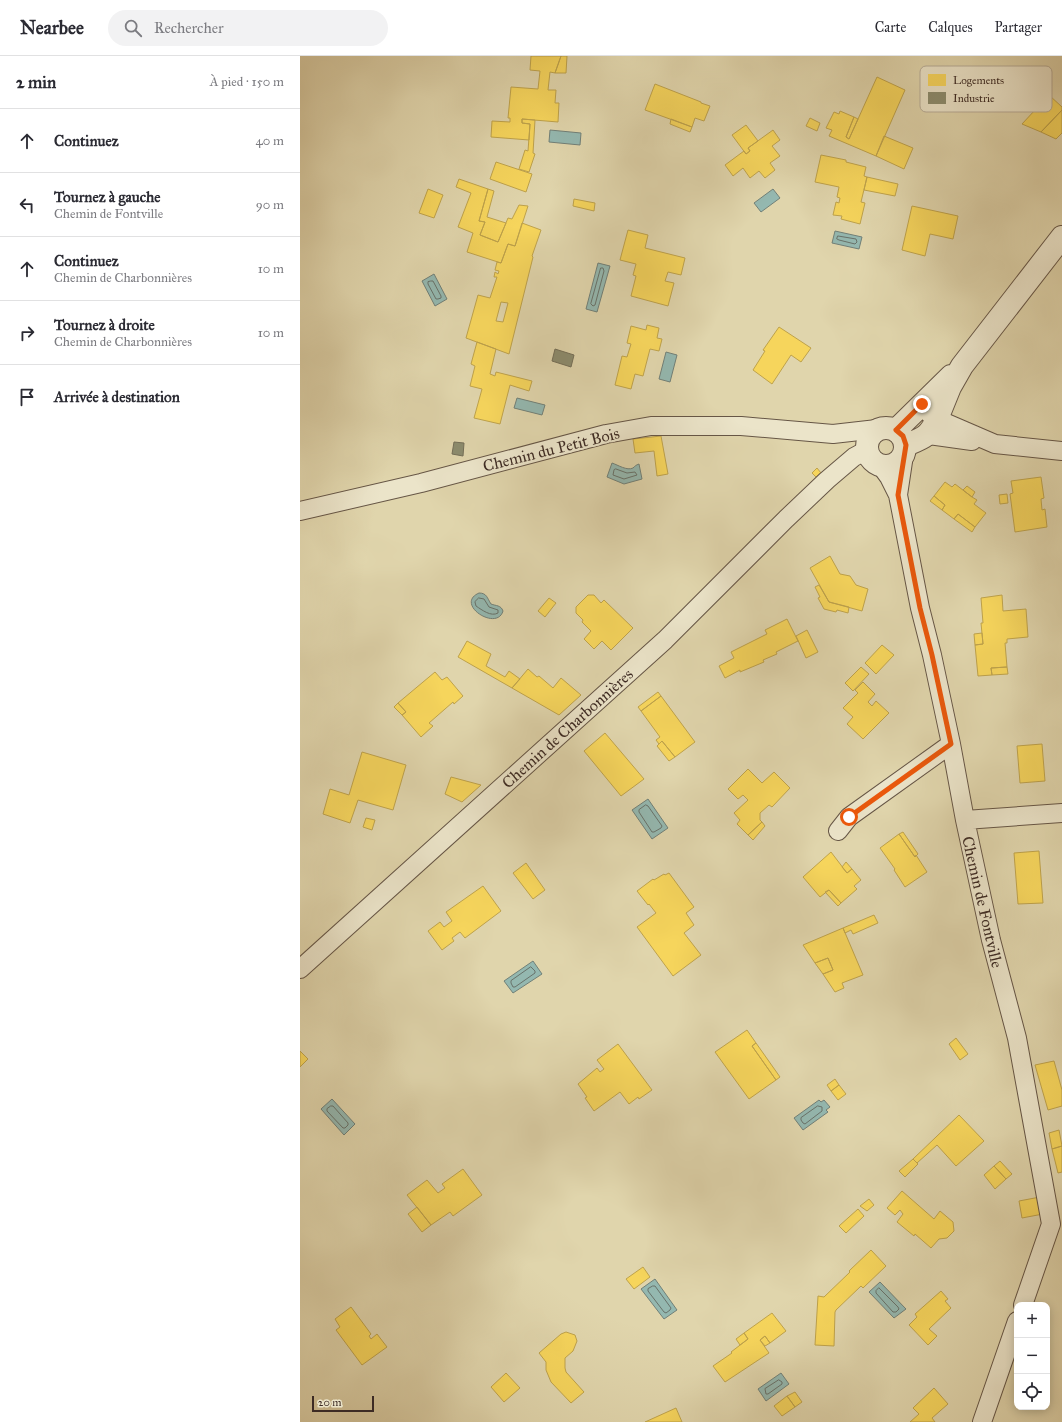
<!DOCTYPE html>
<html lang="fr">
<head>
<meta charset="utf-8">
<style>
  body { margin:0; font-family:"IM FELL Great Primer",serif; background:#f2f2f3; color:#2b2b33 }
  .controls { position:absolute; right:12px; bottom:12px; display:grid; overflow:hidden; border-radius:8px; box-shadow:0 2px 10px #0003 }
  .controls button { width:36px; height:36px; display:grid; place-items:center; padding:0; border:0; border-bottom:1px solid #e1e1e2; background:#fff; color:#2b2b33; font:20px sans-serif }
  .scale { position:absolute; left:12px; bottom:10px; width:62px; box-sizing:border-box; padding-left:4px; border:2px solid #3d2b24; border-top:0; font-size:11px; line-height:14px; white-space:nowrap; color:#3d2b24; -webkit-text-stroke:3px #ebe4c9; paint-order:stroke }
  .stop { position:absolute; width:12px; height:12px; margin:-9px; border:3px solid #ea580c; border-radius:50%; background:#fff }
  .stop.end { background:#ea580c; border-color:#fff; box-shadow:0 1px 4px #0008 }
  .list { margin:0; padding:0; list-style:none }
  h2 { display:flex; justify-content:space-between; align-items:center; height:52px; margin:0; padding:0 16px; font-size:17px }
  h2 small { font-size:13px; font-weight:400; color:#7c7c81 }
  .list li { display:grid; grid-template-columns:26px 1fr auto; gap:12px; align-items:center; box-sizing:border-box; height:64px; padding:0 16px; border-top:1px solid #e1e1e2 }
  .list b { display:block; font-size:15px; white-space:nowrap }
  .list p { margin:0; font-size:13px; white-space:nowrap; color:#7c7c81 }
  .list em { font-size:13px; font-style:normal; color:#7c7c81 }
  .icon { flex:none; width:22px; height:22px; fill:none; stroke:currentColor; stroke-width:2; stroke-linecap:round; stroke-linejoin:round }
  .map { position:relative; flex:none; width:762px; height:1366px; overflow:hidden }
  header { display:flex; align-items:center; gap:24px; box-sizing:border-box; height:56px; padding:0 20px; background:#fff; border-bottom:1px solid #e1e1e2 }
  header strong { font-size:19px }
  nav { display:flex; gap:22px; margin-inline-start:auto; font-size:14px }
  .search { width:280px; height:36px; background:#f2f2f3; display:flex; align-items:center; gap:10px; box-sizing:border-box; padding:0 14px; border-radius:22px; color:#7c7c81; font-size:15px }
  main { display:flex }
  aside { flex:1; background:#fff }
  .map>svg:first-child { display:block }
  .water { fill:#94b8b0; stroke:#718078 }
  .homes { fill:#f6d55c; stroke:#bea24b; fill-rule:evenodd }
  .industry { fill:#8c8c6e; stroke:#746f58 }
  .lines { fill:none; stroke-linecap:round; stroke-linejoin:round }
  .shore { stroke:#68726a; stroke-width:1 }
  .minor-casing { stroke:#665646; stroke-width:20 }
  .tertiary-casing { stroke:#665646; stroke-width:24 }
  .minor { stroke:#ebe4c9; stroke-width:18 }
  .tertiary { stroke:#ebe4c9; stroke-width:22 }
  .route { stroke:#ea580c; stroke-width:5 }
  .labels { text-anchor:middle; stroke-width:4; stroke-linejoin:round; paint-order:stroke }
  .street-label { font-size:16px; fill:#3d2b24; stroke:#ebe4c9 }
  .key { fill:#ebe4c9; stroke:#b7ac98; stroke-width:1 }
  .key-label { font-size:11px; fill:#3d2b24 }
</style>
</head>
<body>
<header>
<strong>Nearbee</strong>
<div class="search"><svg class="icon" aria-label="search" viewBox="0 0 24 24"><circle cx="10" cy="10" r="6"/><path d="M15 15l6 6"/></svg>Rechercher</div>
<nav><a>Carte</a><a>Calques</a><a>Partager</a></nav>
</header>
<main>
<aside>
<h2>2 min<small>À pied · 150 m</small></h2>
<ul class="list">
<li><svg class="icon" aria-label="ahead" viewBox="0 0 24 24"><path d="M12 20V5M6 11l6-6 6 6"/></svg><div><b>Continuez</b></div><em>40 m</em></li>
<li><svg class="icon" aria-label="left" viewBox="0 0 24 24"><path d="M17 20v-9H6M10 6l-5 5 5 5"/></svg><div><b>Tournez à gauche</b><p>Chemin de Fontville</p></div><em>90 m</em></li>
<li><svg class="icon" aria-label="ahead" viewBox="0 0 24 24"><path d="M12 20V5M6 11l6-6 6 6"/></svg><div><b>Continuez</b><p>Chemin de Charbonnières</p></div><em>10 m</em></li>
<li><svg class="icon" aria-label="right" viewBox="0 0 24 24"><path d="M7 20v-9h11M14 6l5 5-5 5"/></svg><div><b>Tournez à droite</b><p>Chemin de Charbonnières</p></div><em>10 m</em></li>
<li><svg class="icon" aria-label="arrive" viewBox="0 0 24 24"><path d="M6 21V4h12l-3 4 3 4H6"/></svg><div><b>Arrivée à destination</b></div></li>
</ul>
</aside>
<div class="map">
<svg width="762" height="1366" viewBox="0 0 762 1366">
  <rect width="100%" height="100%" fill="#e0d5ac"/>
  <filter id="stains"><feTurbulence type="fractalNoise" baseFrequency=".005" numOctaves="4"/><feColorMatrix values="0 0 0 0 .2 0 0 0 0 .09 0 0 0 0 .02 0 0 0 .5 -.17"/></filter>
  <radialGradient id="worn" r=".72"><stop offset=".6" stop-color="#630" stop-opacity="0"/><stop offset="1" stop-color="#630" stop-opacity=".3"/></radialGradient>
  <path class="water" d="M250 74 281 77 280 89 249 86Z
    M473 133 480 142 461 156 454 147Z
    M535 175 562 181 559 193 532 187Z
    M298 207 310 210 297 256 286 253Z
    M134 218 147 243 135 250 122 225Z
    M366 296 377 299 370 326 359 323Z
    M217 342 245 349 242 359 214 352Z
    M312 407C318 409 327 415 333 412 335 410 336 409 339 408L342 423 324 428 307 421Z
    M179 537C187 537 187 542 191 548 196 550 201 549 203 555 197 576 154 548 179 537Z
    M348 743 368 772 352 783 332 754Z
    M233 905 242 918 213 937 204 925Z
    M32 1043 55 1068 44 1079 21 1053Z
    M519 1044 521 1046 524 1044 530 1051 526 1054 528 1056 503 1074 494 1062Z
    M355 1223 377 1254 364 1263 341 1233Z
    M580 1226 606 1253 594 1262 569 1236Z
    M481 1317 489 1328 466 1345 458 1333Z"/>
  <path class="homes" d="M231 0H261L255 17 250 16 248 34H256L255 47H259L258 66 222 63V67L230 68 229 84 191 81 192 65 210 66V62H208L211 31 238 33 240 15 230 14Z
    M261 0H267L266 17H255Z
    M577 21 605 34 576 100 529 80 532 74 526 72 534 56 539 58 540 55 554 61 546 81 549 83Z
    M355 28 401 46V47L410 50 404 65 395 62 392 71 345 54Z
    M749 39 762 51V54L741 76 722 68Z
    M762 54V77L756 83 741 76Z
    M554 61 558 63 549 83 546 81Z
    M510 62 520 67 517 75 506 70Z
    M222 63 235 64 233 97 235 98 229 116 219 113 225 94 228 95 230 68 222 67Z
    M371 63 392 71 390 76 370 68Z
    M446 69 458 85 448 92 450 95 446 98 432 79Z
    M473 74 480 84 472 90 480 100 470 107 475 114 465 122 459 115 450 122 443 112 433 120 425 109 444 95 446 98 450 95 448 92Z
    M584 80 613 92 604 113 576 100Z
    M521 99 546 104V106L566 111 564 120 567 121 561 146 565 147 560 168 541 163 542 160 533 159 536 146 539 147 540 142 537 141 539 131 515 126Z
    M196 106 232 118 226 136 190 123Z
    M567 121 598 128 595 140 564 134Z
    M159 123 188 133 179 165 185 166 180 179 198 186 208 162 212 163 219 149 228 150 215 190 208 188 201 207 167 196 173 177 158 171 171 137 156 131Z
    M128 133 143 139 134 162 119 157Z
    M188 133 194 135 187 161 206 167 198 186 180 179 185 166 179 165Z
    M274 143 295 147 294 155 273 150Z
    M612 150 658 160 653 183 630 178 625 200 602 194Z
    M222 167 241 174 232 200 233 201 209 298 166 282 178 239 190 242 197 221H194L195 216 198 218 199 215 195 214 197 206 201 207 208 188 215 190ZM201 246 208 247 203 266 196 265Z
    M328 174 348 179 345 192 385 202 381 219 368 216 365 225 374 227 368 250 331 240 336 220 333 219 336 208 320 204Z
    M347 269 359 272 357 282 362 283 359 295 350 293 343 320 335 318 331 333 315 329 322 300 327 301 331 288 327 287 331 270 346 274Z
    M479 271 511 292 501 306 491 299 472 328 453 314 465 295 463 294Z
    M177 286 196 293 190 318 195 320 196 316 232 325 229 335 210 329 200 368 174 362 182 333 170 330 175 310 171 308Z
    M361 380 368 418 357 420 354 395 335 397 333 383Z
    M517 412 521 417 516 421 512 417Z
    M741 421 744 442 741 443 742 454 745 453 747 471 715 476 710 438 713 437 711 425Z
    M645 426 652 431 655 428 672 441 677 444 674 448 686 457 675 471 658 458 654 463 642 454 645 449 634 440Z
    M667 430 675 436 672 441 663 434Z
    M707 438 708 447 700 448 699 439Z
    M634 440 645 449 642 454 630 445Z
    M658 458 675 471 672 476 654 463Z
    M530 500 540 518 550 520 556 529 568 533 562 555 529 546 510 512Z
    M519 529 529 546 549 551 548 557 537 554 536 556 524 553 518 542 520 541 515 531Z
    M288 539H294L301 547 304 544 333 572 311 594 302 585 294 593 284 583 291 575 282 566 283 564 276 557V551Z
    M702 539 703 555 726 553 728 581 707 583V587H705L707 611 691 612 692 619 678 620 675 589 683 588 681 567H683L681 542Z
    M249 542 256 547 245 561 238 555Z
    M487 563 498 585 476 596 477 598 463 604 464 606 440 616V614L425 622 419 610 434 602 431 596 467 578 465 574Z
    M507 574 518 596 506 602 496 580Z
    M682 577 683 588 675 589 674 578Z
    M167 585 191 598 186 610 205 621 209 615 220 623 212 632 158 601Z
    M582 589 594 599 576 618 565 607Z
    M561 611 569 618 553 635 545 627Z
    M707 611 708 618 692 619 691 612Z
    M228 613 237 621 239 620 253 632 261 622 281 639 259 659 212 632Z
    M135 616 142 624 147 621 163 640 154 648 153 646 129 667 133 670 121 681 102 659 106 656 98 647Z
    M563 626 575 638 568 646 572 650 576 645 589 657 563 683 547 668 553 661 543 652 558 637 555 634Z
    M358 636 361 640 341 655 338 651Z
    M361 640 395 686 375 701 362 685 359 688 356 684 360 681 341 655Z
    M98 647 106 656 102 659 94 651Z
    M305 677 344 723 321 740 284 695Z
    M362 685 375 701 369 705 357 690Z
    M742 688 745 725 720 727 717 690Z
    M62 696 106 709 93 754 58 744 50 767 23 758 30 733 49 739Z
    M448 713 462 727 474 716 490 732 472 751 469 749 460 757V764L462 766 448 779 437 768 440 764 434 757 448 744 443 739 438 743 428 733Z
    M151 721 181 729 162 746 145 738Z
    M66 762 75 764 72 774 63 771Z
    M462 766 465 770 453 784 448 779Z
    M603 776 618 798 615 801 599 778Z
    M599 778 615 801 616 799 627 816 605 831 594 814 595 813 580 792Z
    M739 795 743 847 718 848 714 797Z
    M531 796 547 817 552 813 561 824 554 830 557 833 541 847 529 834 520 841 503 821Z
    M546 806 552 813 547 817 542 811Z
    M226 807 245 834 233 843 213 817Z
    M369 817 394 851 386 857 394 869 384 877 401 899 373 920 337 871 356 857 349 848 348 849 337 835 353 823 354 824 364 818 365 819Z
    M183 830 201 855 165 882 160 876 152 882 154 885 142 894 128 875 140 866 144 871 152 865 146 856Z
    M529 834 541 847 538 850 525 836Z
    M574 859 578 867 553 878 551 874 545 877 543 872Z
    M543 872 563 919 542 927 544 932 535 936 523 918 533 914 528 902 515 907 503 889Z
    M528 902 533 914 523 918 515 907Z
    M447 974 456 987 452 990 476 1024 449 1043 415 996Z
    M656 982 668 998 660 1004 649 988Z
    M456 987 480 1021 476 1024 452 990Z
    M318 988 352 1034 339 1043 338 1041 329 1048 320 1036 294 1055 285 1042 287 1041 278 1028 297 1012 300 1016 304 1013 297 1004Z
    M0 995 8 1003 0 1011Z
    M754 1005 762 1034V1050L748 1054 735 1009Z
    M535 1023 539 1029 531 1035 527 1029Z
    M539 1029 546 1038 538 1044 531 1035Z
    M659 1059 684 1085 656 1110 637 1089 617 1107 613 1103Z
    M759 1074 762 1090 752 1093 749 1077Z
    M762 1090V1116L758 1117 752 1093Z
    M613 1103 618 1108 605 1121 599 1115Z
    M700 1105 712 1118 706 1123 694 1110Z
    M694 1110 706 1123 695 1133 684 1119Z
    M163 1113 182 1139 153 1160 150 1156 131 1169 107 1139 127 1124 138 1137 145 1132 142 1128Z
    M602 1135 634 1163 640 1155 653 1166 654 1175 647 1182 639 1183 631 1192 615 1178 614 1180 597 1166 603 1158 600 1154 595 1159 587 1152Z
    M740 1141 743 1158 722 1162 719 1145Z
    M569 1143 574 1149 567 1155 560 1150Z
    M117 1151 131 1169 122 1176 108 1158Z
    M558 1153 564 1160 546 1177 539 1170Z
    M571 1194 586 1210 563 1232 561 1230 536 1254 535 1256 534 1290 515 1289 518 1240 524 1241 550 1216 549 1215Z
    M343 1211 350 1221 334 1233 326 1223Z
    M641 1235 648 1243 645 1245 651 1252 629 1273 637 1280 628 1289 609 1269 617 1261 615 1258Z
    M51 1251 71 1278 69 1280 71 1283 77 1278 87 1291 62 1309 36 1274 40 1271 35 1263Z
    M472 1257 486 1275 470 1287 465 1280 460 1284 469 1297 425 1326 413 1310 432 1297 431 1296 448 1283 444 1277Z
    M266 1276 275 1279 277 1285 273 1295 265 1302V1312L266 1316 284 1336 271 1347 251 1326 246 1314V1306L239 1297 261 1278Z
    M444 1277 448 1283 440 1289 436 1283Z
    M465 1280 470 1287 465 1290 460 1284Z
    M206 1317 220 1332 204 1346 191 1331Z
    M634 1332 648 1348 632 1362 635 1366H610L619 1358 613 1352Z
    M495 1336 502 1346 495 1351 487 1340Z
    M487 1340 495 1351 482 1360 474 1350Z
    M376 1352 382 1366H345Z"/>
  <path class="industry" d="M255 293 274 299 271 311 252 305Z
    M154 386 164 387 163 400 152 398Z"/>
  <g class="lines">
    <path class="shore" d="M538 180 556 183 557 186 555 188 539 184 537 183Z
      M301 212H303L304 215 295 249 293 250 291 248Z
      M131 225H133L141 240V242L138 243H136L128 228V226Z
      M316 413 327 417 335 416 337 419 324 423 313 419 314 414Z
      M179 542 184 543 189 551 198 554V557C191 561 182 554 176 550L175 546Z
      M346 749 348 750 362 770 361 772 354 776H352L339 756V754Z
      M231 911 235 915V917L215 931H213L211 927V925Z
      M31 1050H33L48 1067V1069L45 1072H43L27 1055V1053Z
      M518 1050 522 1051V1055L505 1068 503 1067 501 1064V1062Z
      M353 1230H355L371 1252 370 1254 366 1257 364 1256 348 1235V1233Z
      M579 1232 598 1251 599 1253 596 1256H593L576 1237V1235Z
      M479 1324 482 1326V1328L468 1338H466L465 1333Z"/>
    <defs>
      <path id="minor" d="M637 363 695 388 762 395
        M629 379 672 385
        M581 410 589 421 598 439 620 552 632 599 651 688 665 764 691 884 717 982 751 1168 723 1249
        M598 439 604 399
        M0 455 121 427 306 378 351 370H441L533 378 577 373
        M665 764 762 757
        M538 775 549 761 651 688
        M0 913 365 584 486 463 527 424 554 401 567 394
        M682 1366 717 1265"/>
      <path id="tertiary" d="M637 363 650 331 662 310 762 181
        M567 391a19 19 0 1 1 38 0a19 19 0 1 1-38 0Z
        M596 374 651 320
        M606 389C623 382 629 381 637 363L628 353"/>
    </defs>
    <use href="#minor" class="minor-casing"/>
    <use href="#tertiary" class="tertiary-casing"/>
    <use href="#minor" class="minor"/>
    <use href="#tertiary" class="tertiary"/>
  </g>
  <g class="lines">
    <path class="route" d="M549 761 651 688 632 599 620 552 598 439 606 389 603 380 596 374 622 348"/>
  </g>
  <g class="labels">
    <g class="street-label">
      <text transform="translate(251 393) rotate(-14)" y="6">Chemin du Petit Bois</text>
      <text transform="translate(267 672) rotate(-42)" y="6">Chemin de Charbonnières</text>
      <text transform="translate(683 846) rotate(77)" y="6">Chemin de Fontville</text>
    </g>
  </g>
  <rect x="620" y="10" width="132" height="46" rx="6" class="key"/>
  <rect x="628" y="18" width="18" height="12" fill="#f6d55c"/>
  <rect x="628" y="36" width="18" height="12" fill="#8c8c6e"/>
  <g class="key-label">
    <text x="653" y="28">Logements</text>
    <text x="653" y="46">Industrie</text>
  </g>
  <rect width="100%" height="100%" filter="url(#stains)"/>
  <rect width="100%" height="100%" fill="url(#worn)"/>
</svg>
<div class="controls">
<button>+</button>
<button>−</button>
<button><svg class="icon" aria-label="locate" viewBox="0 0 24 24"><circle cx="12" cy="12" r="6"/><path d="M12 2v4M12 18v4M2 12h4M18 12h4"/></svg></button>
</div>
<div class="scale">20 m</div>
<div class="stop" style="left:549px;top:761px"></div>
<div class="stop end" style="left:622px;top:348px"></div>
</div>
</main>
</body>
</html>
